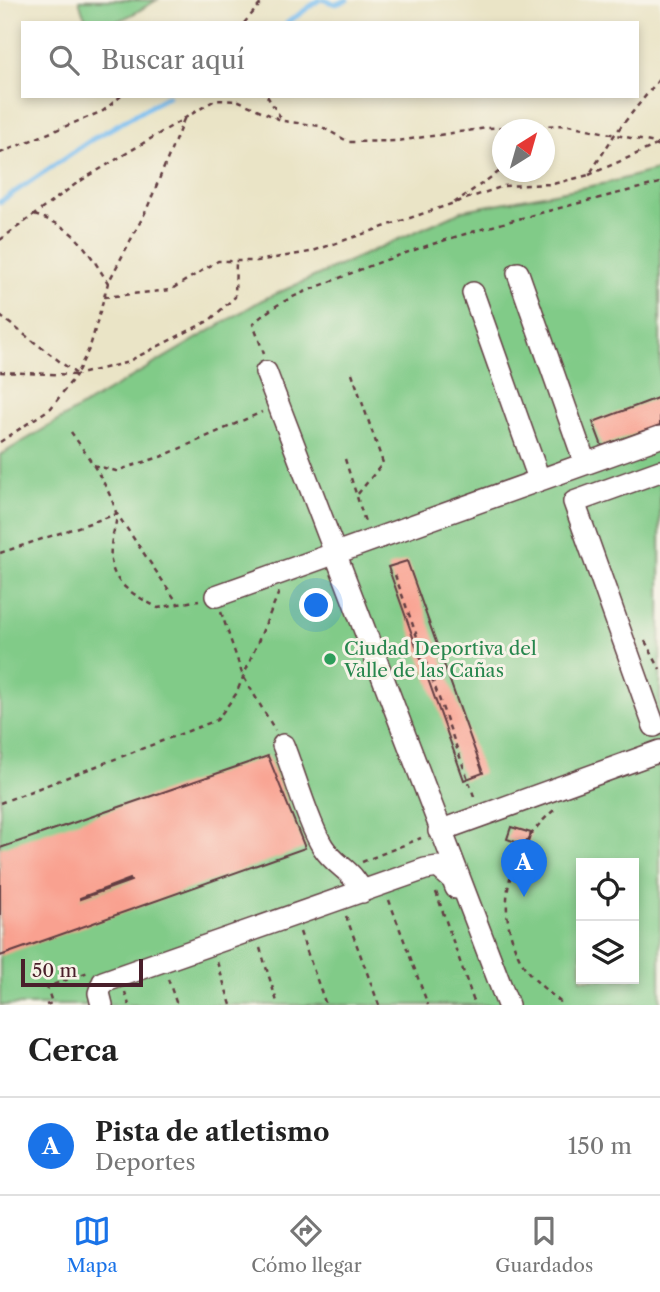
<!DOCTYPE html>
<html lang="es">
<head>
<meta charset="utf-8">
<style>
  body { margin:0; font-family:"Libre Caslon Text",serif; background:#f6f6f6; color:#222 }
  .controls { position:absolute; right:21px; bottom:21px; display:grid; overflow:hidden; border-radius:0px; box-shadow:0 4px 10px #0003 }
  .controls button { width:63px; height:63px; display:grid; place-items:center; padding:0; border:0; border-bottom:2px solid #e0e0e0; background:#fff; color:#222; font:35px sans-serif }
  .compass { position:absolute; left:492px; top:119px; width:63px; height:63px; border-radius:50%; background:#fff; box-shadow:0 4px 10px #0003; rotate:37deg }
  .scale { position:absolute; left:21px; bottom:18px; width:122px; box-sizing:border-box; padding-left:7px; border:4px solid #4a1f2b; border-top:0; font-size:19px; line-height:24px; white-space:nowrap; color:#4a1f2b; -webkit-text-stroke:5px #f7f3e8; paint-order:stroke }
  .you { position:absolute; left:317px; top:606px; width:24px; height:24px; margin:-18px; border:5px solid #fff; border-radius:50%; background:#1a73e8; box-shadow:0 0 0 10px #1a73e833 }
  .badge { display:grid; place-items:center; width:46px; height:46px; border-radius:50%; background:#1a73e8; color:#fff; font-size:23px; font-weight:700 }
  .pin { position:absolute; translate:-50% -58px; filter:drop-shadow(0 2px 4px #0008) }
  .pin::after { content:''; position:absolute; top:37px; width:24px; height:21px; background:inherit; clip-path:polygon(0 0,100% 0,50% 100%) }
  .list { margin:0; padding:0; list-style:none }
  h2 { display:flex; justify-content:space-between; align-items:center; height:91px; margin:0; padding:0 28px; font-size:30px }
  h2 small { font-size:23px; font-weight:400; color:#767676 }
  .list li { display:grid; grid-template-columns:46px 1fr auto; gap:21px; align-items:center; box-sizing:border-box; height:98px; padding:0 28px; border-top:2px solid #e0e0e0 }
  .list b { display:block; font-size:26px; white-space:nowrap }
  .list p { margin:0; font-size:23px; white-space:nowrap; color:#767676 }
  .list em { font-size:23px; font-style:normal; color:#767676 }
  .icon { flex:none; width:38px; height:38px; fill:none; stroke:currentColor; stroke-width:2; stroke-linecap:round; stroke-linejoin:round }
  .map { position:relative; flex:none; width:660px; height:1005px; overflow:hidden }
  .search { position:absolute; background:#fff; box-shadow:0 4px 10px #0003; left:21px; right:21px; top:21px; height:77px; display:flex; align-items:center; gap:18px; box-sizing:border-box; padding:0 24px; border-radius:0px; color:#767676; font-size:26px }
  .sheet { height:189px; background:#fff }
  nav { display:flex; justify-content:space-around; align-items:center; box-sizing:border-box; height:98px; border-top:2px solid #e0e0e0; background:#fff; font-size:19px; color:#767676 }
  nav a { display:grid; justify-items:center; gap:4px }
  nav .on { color:#1a73e8 }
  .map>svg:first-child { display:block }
  .green { fill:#81cb88; stroke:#66755a; stroke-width:2; fill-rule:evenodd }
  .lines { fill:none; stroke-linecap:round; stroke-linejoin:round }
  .stream { stroke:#7bbff1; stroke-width:5 }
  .building { fill:#f9a190; fill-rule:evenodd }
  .minor-casing { stroke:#623d42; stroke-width:24 }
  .path { stroke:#623d42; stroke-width:2.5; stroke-dasharray:5 5; stroke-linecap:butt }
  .minor { stroke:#fff; stroke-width:21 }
  .leisure-dot { fill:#2e9e5b; stroke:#f7f3e8; stroke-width:2.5 }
  .labels { text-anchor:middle; stroke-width:6; stroke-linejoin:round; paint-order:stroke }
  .leisure-label { font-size:19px; fill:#27864d; stroke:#f7f3e8; text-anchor:start }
</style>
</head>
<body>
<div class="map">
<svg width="660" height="1005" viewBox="0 0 660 1005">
  <rect width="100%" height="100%" fill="#f7f3e8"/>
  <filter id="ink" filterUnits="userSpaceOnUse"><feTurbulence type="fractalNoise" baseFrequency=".0143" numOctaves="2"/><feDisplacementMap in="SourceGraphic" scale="14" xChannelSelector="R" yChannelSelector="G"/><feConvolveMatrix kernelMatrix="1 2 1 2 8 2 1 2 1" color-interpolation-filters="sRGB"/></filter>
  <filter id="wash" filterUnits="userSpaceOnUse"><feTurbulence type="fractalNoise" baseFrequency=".00686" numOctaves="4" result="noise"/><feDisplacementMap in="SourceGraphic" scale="28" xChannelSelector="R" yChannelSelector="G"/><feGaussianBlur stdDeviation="1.57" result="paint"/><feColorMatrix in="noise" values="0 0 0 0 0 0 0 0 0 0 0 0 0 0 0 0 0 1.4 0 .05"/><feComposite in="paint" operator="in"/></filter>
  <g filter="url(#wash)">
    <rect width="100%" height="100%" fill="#eae4c6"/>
    <path class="green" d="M79 0H157C141 9 106 34 88 21 83 17 81 6 79 0Z
      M660 169V1005H0V455L262 300 464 210 607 183ZM581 863H634V979H581Z"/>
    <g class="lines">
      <path class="stream" d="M324 0 336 4 347 0
        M287 23 319 0
        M0 202 91 140 168 96"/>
    </g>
    <g id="blocks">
      <path class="building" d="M660 397V425L602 446 593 422Z
        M407 561 483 773 464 780 388 567Z
        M268 756 305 848 0 956V848ZM130 879 131 881 80 899V898Z
        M511 827 531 833 527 846 507 839Z"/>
    </g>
  </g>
  <g filter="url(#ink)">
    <use href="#blocks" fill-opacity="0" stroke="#623d42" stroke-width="2"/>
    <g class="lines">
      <defs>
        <path id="minor" d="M518 273 585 463
          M473 293 539 479
          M266 372 508 1005
          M216 596 660 437
          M654 726 574 502 660 471
          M283 745C294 772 309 826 323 847 336 867 352 869 362 892
          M439 831 660 751
          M102 1005 99 993 103 982 425 869 438 867 453 880 456 888"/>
      </defs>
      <use href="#minor" class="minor-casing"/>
      <path class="path" d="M244 23 264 0
        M267 96 281 118
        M0 153 103 111 121 96
        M589 175 659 144
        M454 203 503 169
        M34 215C75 226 86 248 108 283
        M0 240 77 183 215 100 239 101 283 121 320 126 349 142 397 141 487 128 568 125 660 144
        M104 297 170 290 218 261H257L310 252 504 186 553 184 589 175 615 134 660 78
        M0 316 75 373
        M264 354 253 324C279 299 303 293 337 279 440 236 551 210 660 183
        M0 372 76 375 90 347 108 283 146 211 184 119
        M352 373 383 463 357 495
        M71 432C84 450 112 491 116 513 118 520 113 532 112 539 105 581 126 590 158 608L199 600
        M0 442 51 408 76 375 125 363 210 320 235 297 236 261
        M345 459 365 522
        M93 465 116 471 163 456 262 412
        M0 553 117 514 179 605
        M395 575 475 799
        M221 612 243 676 275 730
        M645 641 660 669
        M0 803 217 720 236 694 279 592
        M554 810C509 849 493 904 520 959 529 978 549 992 564 1005
        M362 862 421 838
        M436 892 475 1005
        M389 900 428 1005
        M346 916 379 1005
        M300 932 326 1005
        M260 948 278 1005
        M217 962 231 1005
        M168 979 177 1005
        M125 992 129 1005
        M46 1005 52 1003 47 987 88 972"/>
      <use href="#minor" class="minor"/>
    </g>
  </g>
  <circle class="leisure-dot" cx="330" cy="659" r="7"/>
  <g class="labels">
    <g class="leisure-label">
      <text x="344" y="655">Ciudad Deportiva del<tspan x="344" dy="22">Valle de las Cañas</tspan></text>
    </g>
  </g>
</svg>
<div class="controls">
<button><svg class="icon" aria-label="locate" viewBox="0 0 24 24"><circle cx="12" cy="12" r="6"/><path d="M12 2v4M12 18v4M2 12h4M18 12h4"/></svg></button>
<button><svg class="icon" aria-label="layers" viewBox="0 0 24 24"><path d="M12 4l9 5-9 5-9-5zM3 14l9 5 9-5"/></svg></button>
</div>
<svg class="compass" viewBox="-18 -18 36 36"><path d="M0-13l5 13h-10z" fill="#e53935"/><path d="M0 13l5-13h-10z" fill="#767676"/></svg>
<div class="scale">50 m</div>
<div class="you"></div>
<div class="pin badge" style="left:524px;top:897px">A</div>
<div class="search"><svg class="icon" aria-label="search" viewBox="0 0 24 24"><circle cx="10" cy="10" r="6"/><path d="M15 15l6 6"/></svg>Buscar aquí</div>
</div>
<section class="sheet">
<h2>Cerca<small></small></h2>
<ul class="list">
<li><span class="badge">A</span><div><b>Pista de atletismo</b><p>Deportes</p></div><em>150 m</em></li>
</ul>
</section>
<nav>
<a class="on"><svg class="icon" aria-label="map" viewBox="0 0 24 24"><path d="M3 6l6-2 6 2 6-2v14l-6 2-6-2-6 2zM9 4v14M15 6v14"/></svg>Mapa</a>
<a><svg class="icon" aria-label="directions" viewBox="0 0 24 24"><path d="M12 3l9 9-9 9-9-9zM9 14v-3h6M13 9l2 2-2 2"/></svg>Cómo llegar</a>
<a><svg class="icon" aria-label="saved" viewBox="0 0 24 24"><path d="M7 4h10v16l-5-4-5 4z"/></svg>Guardados</a>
</nav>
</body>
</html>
